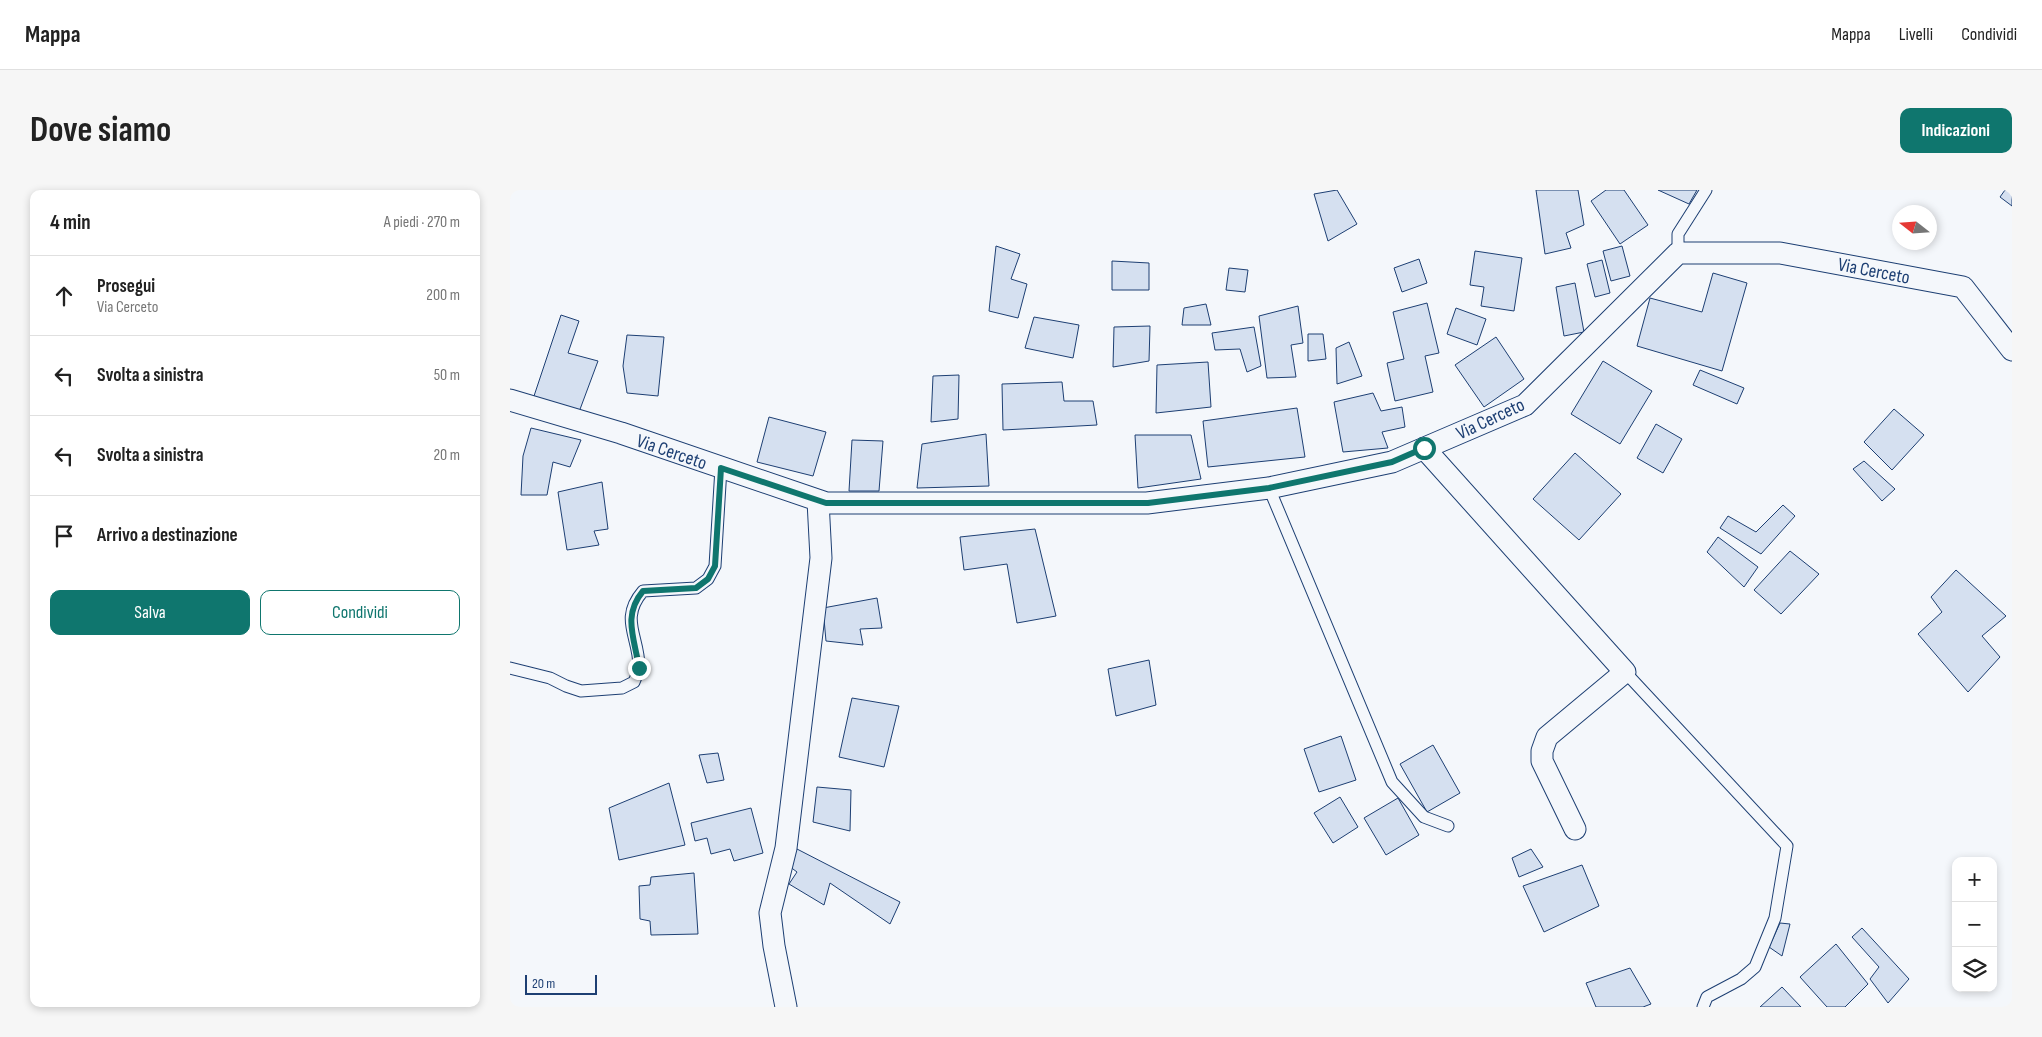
<!DOCTYPE html>
<html lang="it">
<head>
<meta charset="utf-8">
<style>
  body { margin:0; font-family:"Sofia Sans Condensed",sans-serif; background:#f6f6f6; color:#222 }
  .controls { position:absolute; right:15px; bottom:15px; display:grid; overflow:hidden; border-radius:10px; box-shadow:0 2px 8px #0003 }
  .controls button { width:45px; height:45px; display:grid; place-items:center; padding:0; border:0; border-bottom:1px solid #e0e0e0; background:#fff; color:#222; font:25px sans-serif }
  .compass { position:absolute; left:1382px; top:15px; width:45px; height:45px; border-radius:50%; background:#fff; box-shadow:0 2px 8px #0003; rotate:287deg }
  .scale { position:absolute; left:15px; bottom:12px; width:72px; box-sizing:border-box; padding-left:5px; border:2px solid #1d3f73; border-top:0; font-size:14px; line-height:18px; white-space:nowrap; color:#1d3f73; -webkit-text-stroke:4px #f4f7fb; paint-order:stroke }
  .stop { position:absolute; width:15px; height:15px; margin:-11px; border:4px solid #0f766e; border-radius:50%; background:#fff }
  .stop.end { background:#0f766e; border-color:#fff; box-shadow:0 1px 5px #0008 }
  .list { margin:0; padding:0; list-style:none }
  h2 { display:flex; justify-content:space-between; align-items:center; height:65px; margin:0; padding:0 20px; font-size:21px }
  h2 small { font-size:16px; font-weight:400; color:#767676 }
  .list li { display:grid; grid-template-columns:32px 1fr auto; gap:15px; align-items:center; box-sizing:border-box; height:80px; padding:0 20px; border-top:1px solid #e0e0e0 }
  .list b { display:block; font-size:19px; white-space:nowrap }
  .list p { margin:0; font-size:16px; white-space:nowrap; color:#767676 }
  .list em { font-size:16px; font-style:normal; color:#767676 }
  .actions { display:flex; gap:10px; padding:15px 20px }
  .actions a { flex:1; padding:11px 0; border:1px solid #0f766e; border-radius:10px; text-align:center; font-size:18px; color:#0f766e }
  .actions .main { background:#0f766e; color:#fff }
  .icon { flex:none; width:28px; height:28px; fill:none; stroke:currentColor; stroke-width:2; stroke-linecap:round; stroke-linejoin:round }
  .map { position:relative; flex:none; width:1502px; height:817px; overflow:hidden; border-radius:10px }
  header { display:flex; align-items:center; gap:30px; box-sizing:border-box; height:70px; padding:0 25px; background:#fff; border-bottom:1px solid #e0e0e0 }
  header strong { font-size:24px }
  nav { display:flex; gap:28px; margin-inline-start:auto; font-size:18px }
  .intro { display:flex; align-items:center; justify-content:space-between; box-sizing:border-box; height:120px; padding:0 30px }
  h1 { margin:0; font-size:35px }
  .button { padding:12px 22px; border-radius:10px; background:#0f766e; color:#fff; font-size:18px; font-weight:700 }
  main { display:flex; gap:30px; padding:0 30px }
  aside { flex:1; background:#fff; border-radius:10px; box-shadow:0 2px 8px #0003 }
  .map>svg:first-child { display:block }
  .building { fill:#d5e0f0; stroke:#1d3f73 }
  .lines { fill:none; stroke-linecap:round; stroke-linejoin:round }
  .service-casing { stroke:#1d3f73; stroke-width:13 }
  .minor-casing { stroke:#1d3f73; stroke-width:23 }
  .service { stroke:#f4f7fb; stroke-width:11 }
  .minor { stroke:#f4f7fb; stroke-width:21 }
  .route { stroke:#0f766e; stroke-width:6 }
  .labels { text-anchor:middle; stroke-width:4; stroke-linejoin:round; paint-order:stroke }
  .street-label { font-size:19px; fill:#1d3f73; stroke:#f4f7fb }
</style>
</head>
<body>
<header>
<strong>Mappa</strong>
<nav><a>Mappa</a><a>Livelli</a><a>Condividi</a></nav>
</header>
<div class="intro"><h1>Dove siamo</h1><a class="button">Indicazioni</a></div>
<main>
<aside>
<h2>4 min<small>A piedi · 270 m</small></h2>
<ul class="list">
<li><svg class="icon" aria-label="ahead" viewBox="0 0 24 24"><path d="M12 20V5M6 11l6-6 6 6"/></svg><div><b>Prosegui</b><p>Via Cerceto</p></div><em>200 m</em></li>
<li><svg class="icon" aria-label="left" viewBox="0 0 24 24"><path d="M17 20v-9H6M10 6l-5 5 5 5"/></svg><div><b>Svolta a sinistra</b></div><em>50 m</em></li>
<li><svg class="icon" aria-label="left" viewBox="0 0 24 24"><path d="M17 20v-9H6M10 6l-5 5 5 5"/></svg><div><b>Svolta a sinistra</b></div><em>20 m</em></li>
<li><svg class="icon" aria-label="arrive" viewBox="0 0 24 24"><path d="M6 21V4h12l-3 4 3 4H6"/></svg><div><b>Arrivo a destinazione</b></div></li>
</ul>
<div class="actions"><a class="main">Salva</a><a>Condividi</a></div>
</aside>
<div class="map">
<svg width="1502" height="817" viewBox="0 0 1502 817">
  <rect width="100%" height="100%" fill="#f4f7fb"/>
  <path class="building" d="M827 0 847 34 818 51 804 4Z
    M1026 0H1068L1074 35 1056 43 1061 58 1035 64Z
    M1096 0H1114L1138 35 1110 54 1081 11Z
    M1148 0H1187L1179 14Z
    M1495 0H1502V16L1490 7Z
    M486 56 510 64 501 89 517 94 508 128 479 121Z
    M1112 56 1120 86 1101 91 1093 61Z
    M965 61 1012 68 1004 121 971 116 974 97 960 95Z
    M909 69 917 93 892 102 884 78Z
    M1092 70 1100 103 1085 107 1077 74Z
    M602 71 639 73V100H602Z
    M719 78 738 80 735 102 716 100Z
    M1203 83 1237 93 1212 181 1127 156 1140 108 1192 122Z
    M1065 93 1074 142 1054 146 1046 97Z
    M917 113 929 163 915 166 923 202 885 211 877 173 894 169 883 122Z
    M696 114 701 135H672L674 118Z
    M788 116 793 153 781 155 786 187 757 188 749 126Z
    M946 118 976 129 967 155 937 144Z
    M51 125 69 131 58 163 88 171 69 222 23 209Z
    M524 127 569 135 563 168 515 158Z
    M640 136 639 171 603 177 604 137Z
    M744 137 751 176 737 182 730 159 705 160 702 143Z
    M798 144H813L816 169 798 171Z
    M117 145 154 147 148 206 117 203 113 176Z
    M986 147 1014 189 974 217 945 175Z
    M839 152 852 186 827 194 826 158Z
    M1093 171 1142 201 1110 254 1061 224Z
    M698 172 701 217 646 223 647 175Z
    M1190 180 1234 198 1227 214 1183 195Z
    M449 185 448 229 421 232 423 186Z
    M552 192 554 211H583L587 235 493 240 492 194Z
    M863 203 871 221 892 217 895 237 872 242 878 258 833 262 824 212Z
    M787 218 795 267 698 277 693 231Z
    M1384 219 1414 245 1382 280 1354 252Z
    M259 227 316 242 303 286 247 272Z
    M1146 234 1172 249 1153 283 1127 268Z
    M21 238 71 250 60 277 43 272 37 305H11L13 266Z
    M476 244 479 296 407 298 412 254Z
    M625 245H681L691 289 628 298Z
    M342 250 373 251 369 301H339Z
    M1065 263 1111 304 1069 350 1023 309Z
    M1354 271 1385 299 1372 311 1343 279Z
    M92 292 98 339 84 341 89 355 57 360 48 302Z
    M1273 315 1285 326 1251 364 1210 338 1218 326 1246 342Z
    M525 339 546 426 507 433 497 374 454 380 450 347Z
    M1208 347 1248 377 1234 397 1197 362Z
    M1280 361 1309 384 1271 424 1244 400Z
    M1446 380 1496 426 1472 446 1490 467 1458 502 1408 444 1432 422 1421 407Z
    M367 408 372 438 350 439 353 455 316 451 313 418Z
    M639 470 646 515 606 526 598 479Z
    M342 508 389 516 374 577 329 567Z
    M831 546 846 590 809 602 794 559Z
    M923 555 950 603 917 622 890 574Z
    M208 563 214 590 197 593 189 565Z
    M159 593 175 655 109 670 99 618Z
    M307 597 341 600 340 641 303 632Z
    M830 607 848 637 823 653 804 623Z
    M888 608 909 645 876 665 854 628Z
    M241 618 253 663 224 671 220 659 201 664 197 648 185 651 181 633Z
    M287 659 390 712 380 734 320 693 314 715 279 694 287 682 279 676Z
    M1021 659 1033 677 1009 687 1002 668Z
    M1072 675 1089 716 1034 742 1013 696Z
    M184 683 188 744 141 745 140 731 130 729 129 696 140 695 141 687Z
    M1270 733 1280 734 1272 766 1259 757Z
    M1352 738 1399 789 1378 813 1360 789 1369 777 1342 747Z
    M1326 754 1358 794 1335 817H1317L1290 787Z
    M1120 778 1141 814 1133 817H1086L1076 793Z
    M1272 797 1291 817H1250Z"/>
  <g class="lines">
    <defs>
      <path id="service" d="M1168 63V44L1196 0
        M759 298 882 592 914 627 938 636
        M0 478 40 488 56 496 71 501 112 498 124 492C126 488 128 482 129 477 129 446 109 429 133 401L186 398 198 389 205 376 211 278
        M1115 482 1277 656 1265 728 1245 777 1231 789 1197 807 1193 817"/>
      <path id="minor" d="M0 210 111 243 316 313H637L759 298 882 272 1015 215 1168 63H1270L1453 97 1502 160
        M914 258 1115 482 1037 547 1032 561V571L1065 639
        M276 817 264 756 260 723 276 658 311 368 308 311"/>
    </defs>
    <use href="#service" class="service-casing"/>
    <use href="#minor" class="minor-casing"/>
    <use href="#service" class="service"/>
    <use href="#minor" class="minor"/>
  </g>
  <g class="lines">
    <path class="route" d="M129 478C125 449 112 426 133 401L186 398 198 389 205 376 211 278 316 313H638L759 298 882 272 914 258"/>
  </g>
  <g class="labels">
    <g class="street-label">
      <text transform="translate(1364 80) rotate(11)" y="7">Via Cerceto</text>
      <text transform="translate(980 228) rotate(-25)" y="7">Via Cerceto</text>
      <text transform="translate(162 261) rotate(19)" y="7">Via Cerceto</text>
    </g>
  </g>
</svg>
<div class="controls">
<button>+</button>
<button>−</button>
<button><svg class="icon" aria-label="layers" viewBox="0 0 24 24"><path d="M12 4l9 5-9 5-9-5zM3 14l9 5 9-5"/></svg></button>
</div>
<svg class="compass" viewBox="-18 -18 36 36"><path d="M0-13l5 13h-10z" fill="#e53935"/><path d="M0 13l5-13h-10z" fill="#767676"/></svg>
<div class="scale">20 m</div>
<div class="stop" style="left:914px;top:258px"></div>
<div class="stop end" style="left:129px;top:478px"></div>
</div>
</main>
</body>
</html>
